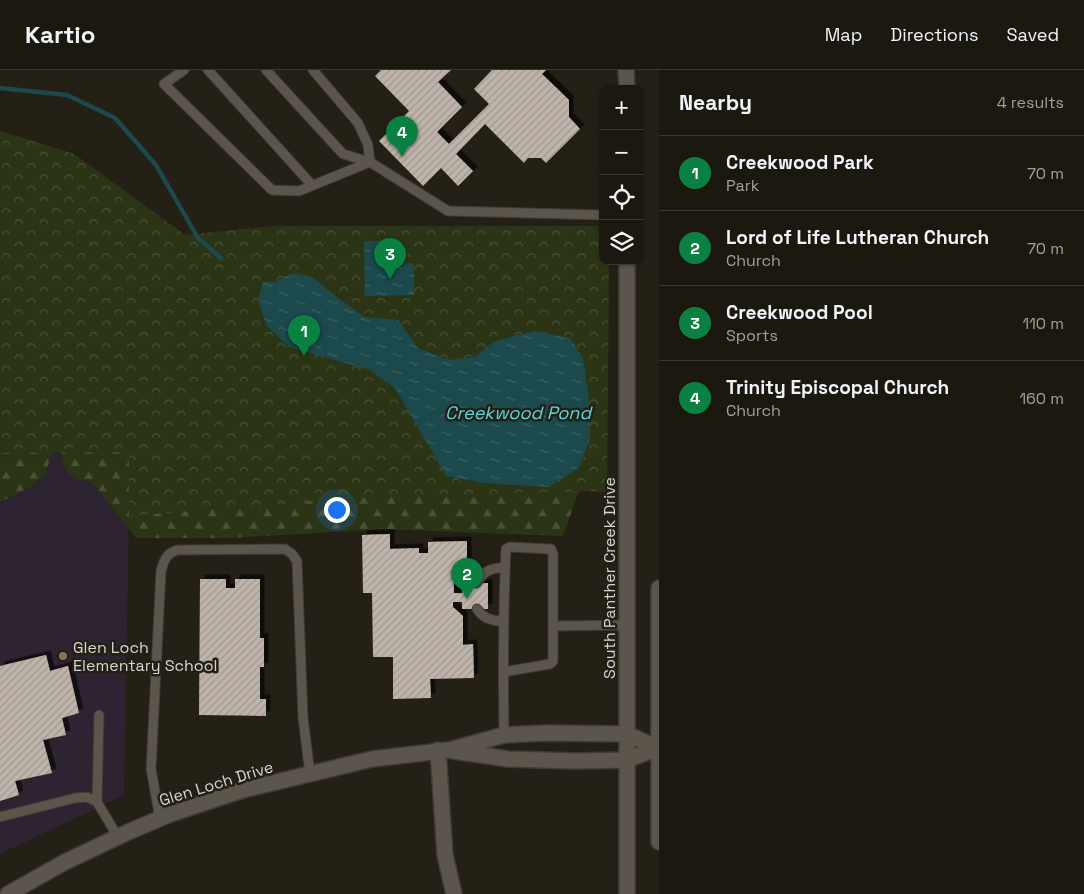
<!DOCTYPE html>
<html lang="en">
<head>
<meta charset="utf-8">
<style>
  body { margin:0; font-family:"Space Grotesk",sans-serif; background:#242119; color:#f1f3f6 }
  .controls { position:absolute; right:15px; top:15px; display:grid; overflow:hidden; border-radius:10px; box-shadow:0 1px 4px #0004 }
  .controls button { width:45px; height:45px; display:grid; place-items:center; padding:0; border:0; border-bottom:1px solid #393730; background:#1b1810; color:#f1f3f6; font:25px sans-serif }
  .you { position:absolute; left:336px; top:439px; width:18px; height:18px; margin:-12px; border:4px solid #fff; border-radius:50%; background:#1a73e8; box-shadow:0 0 0 8px #1a73e833 }
  .badge { display:grid; place-items:center; width:32px; height:32px; border-radius:50%; background:#0b8043; color:#fff; font-size:16px; font-weight:700 }
  .pin { position:absolute; translate:-50% -41px; filter:drop-shadow(0 1px 2px #0008) }
  .pin::after { content:''; position:absolute; top:26px; width:18px; height:15px; background:inherit; clip-path:polygon(0 0,100% 0,50% 100%) }
  .list { margin:0; padding:0; list-style:none }
  h2 { display:flex; justify-content:space-between; align-items:center; height:65px; margin:0; padding:0 20px; font-size:21px }
  h2 small { font-size:16px; font-weight:400; color:#a0a09f }
  .list li { display:grid; grid-template-columns:32px 1fr auto; gap:15px; align-items:center; box-sizing:border-box; height:75px; padding:0 20px; border-top:1px solid #393730 }
  .list b { display:block; font-size:19px; white-space:nowrap }
  .list p { margin:0; font-size:16px; white-space:nowrap; color:#a0a09f }
  .list em { font-size:16px; font-style:normal; color:#a0a09f }
  .icon { flex:none; width:28px; height:28px; fill:none; stroke:currentColor; stroke-width:2; stroke-linecap:round; stroke-linejoin:round }
  .map { position:relative; flex:none; width:659px; height:824px; overflow:hidden }
  header { display:flex; align-items:center; gap:30px; box-sizing:border-box; height:70px; padding:0 25px; background:#1b1810; border-bottom:1px solid #393730 }
  header strong { font-size:24px }
  nav { display:flex; gap:28px; margin-inline-start:auto; font-size:18px }
  main { display:flex }
  aside { flex:1; background:#1b1810 }
  .map>svg:first-child { display:block }
  .education { fill:#2e2331 }
  .forest { fill:url(#forest-firs) }
  .park { fill:url(#park-crowns) }
  .water { fill:url(#water-ripples) }
  .lines { fill:none; stroke-linecap:round; stroke-linejoin:round }
  .stream { stroke:#1b494c; stroke-width:4.5 }
  .building { fill:url(#building-hatch); filter:url(#shadow) }
  .service-casing { stroke:#3f3a34; stroke-width:11 }
  .minor-casing { stroke:#3f3a34; stroke-width:18 }
  .tertiary-casing { stroke:#3f3a34; stroke-width:18 }
  .service { stroke:#5b554b; stroke-width:9 }
  .minor { stroke:#5b554b; stroke-width:15 }
  .tertiary { stroke:#5b554b; stroke-width:15 }
  .education-dot { fill:#8d6e63; stroke:#242016; stroke-width:2 }
  .labels { text-anchor:middle; stroke-width:5; stroke-linejoin:round; paint-order:stroke }
  .street-label { font-size:16px; fill:#d9d6cf; stroke:#242016 }
  .poi-label { font-size:16px; fill:#d9d6cf; stroke:#242016; text-anchor:start }
  .water-label { font-size:18px; font-style:italic; fill:#59dae3; stroke:#242016 }
</style>
</head>
<body>
<header>
<strong>Kartio</strong>
<nav><a>Map</a><a>Directions</a><a>Saved</a></nav>
</header>
<main>
<div class="map">
<svg width="659" height="824" viewBox="0 0 659 824">
  <defs>
    <pattern id="forest-firs" width="22" height="20" patternUnits="userSpaceOnUse" patternTransform="scale(1.25)"><rect width="22" height="20" fill="#2b3515"/><path d="M5 1l3.5 6h-7zM16 11l3.5 6h-7z" fill="#495236"/></pattern>
    <pattern id="park-crowns" width="20" height="18" patternUnits="userSpaceOnUse" patternTransform="scale(1.25)"><rect width="20" height="18" fill="#2b3515"/><path d="M2 6a3 3 0 1 1 6 0M12 15a3 3 0 1 1 6 0" fill="none" stroke="#495236"/></pattern>
    <pattern id="water-ripples" width="26" height="14" patternUnits="userSpaceOnUse" patternTransform="scale(1.25)"><rect width="26" height="14" fill="#1b494c"/><path d="M2 4q2-2 4 0t4 0M15 11q2-2 4 0t4 0" fill="none" stroke="#3c6265"/></pattern>
    <pattern id="building-hatch" width="6" height="6" patternUnits="userSpaceOnUse" patternTransform="scale(1.25)"><rect width="6" height="6" fill="#bfb4aa"/><path d="M-1 1l2-2M0 6l6-6M5 7l2-2" fill="none" stroke="#a0978f"/></pattern>
    <filter id="shadow"><feDropShadow dx="4.5" dy="-4.5" stdDeviation="0" flood-color="#0009"/></filter>
  </defs>
  <rect width="100%" height="100%" fill="#242016"/>
  <path class="education" d="M130 381 124 725 0 784V383Z"/>
  <path class="forest" d="M0 61 74 84 185 165 585 404 563 466 384 459 229 468H136L98 419 87 410 77 409 69 404 62 390V377Z
    M0 356 52 378 46 404 28 418 0 432Z"/>
  <path class="park" d="M0 61 74 84 185 165 274 156H603V191H609L607 422 587 421 349 428 129 446V382L0 383Z"/>
  <path class="water" d="M364 171H386L387 194 414 193V225L365 226Z
    M292 203 312 207 338 228 365 247 398 250 418 278 448 290 475 287 493 272 534 261 570 268 583 288 589 330 590 369 579 398 548 417 484 413 446 406 395 318 370 300 289 277 266 255 258 230 263 212H276Z"/>
  <g class="lines">
    <path class="stream" d="M0 18 67 25 115 48 156 95 198 168 221 188"/>
  </g>
  <path class="building" d="M381 0H451L438 12 462 37 437 62 449 74 489 34 474 19 492 0H546L542 4 569 30V47L580 59 546 93 541 88H528L524 93 485 54 456 84 473 101 458 116 441 98 423 116 379 71 409 41 375 6Z
    M390 464V479L419 478V483H428V472L467 471V507H454V523H462V514L488 513V539H462V532H453V537L463 546V575L473 574 474 608 430 609 431 628 393 629V587H373L372 523H363L362 465Z
    M200 509H226V518H235V509H260V568H264V597H260V629H266V646L199 645Z
    M46 585 50 601 68 596 79 643 62 648 66 665 43 670 52 703 15 711 19 725 0 731V596Z"/>
  <g class="lines">
    <defs>
      <path id="service" d="M184 0 164 14 272 120 299 121 370 92
        M208 0 312 115
        M266 0 343 84 370 92 448 141 603 145
        M313 0 358 53 368 75 370 92
        M476 513C486 500 488 499 505 497
        M477 539C483 549 492 550 503 552
        M554 556 627 555
        M503 602 550 594 553 591V484L551 479 510 477 506 479C503 541 503 603 504 665
        M97 732 99 645
        M0 747 75 728 87 727 97 732 118 767
        M160 749 151 699 161 501C164 490 166 484 177 480L285 479 292 484 297 491 303 648 310 704"/>
      <path id="minor" d="M438 680 445 785 454 824"/>
      <path id="tertiary" d="M626 0 627 19
        M627 191V824
        M659 518V772
        M453 681 508 689 576 691 627 690 658 678
        M8 824 63 793 126 763 168 745 243 720 372 689 449 680 504 665 546 663 627 664 658 678"/>
    </defs>
    <use href="#service" class="service-casing"/>
    <use href="#minor" class="minor-casing"/>
    <use href="#tertiary" class="tertiary-casing"/>
    <use href="#service" class="service"/>
    <use href="#minor" class="minor"/>
    <use href="#tertiary" class="tertiary"/>
  </g>
  <circle class="education-dot" cx="63" cy="586" r="5"/>
  <g class="labels">
    <g class="street-label">
      <text transform="translate(609 508) rotate(-90)" y="6">South Panther Creek Drive</text>
      <text transform="translate(216 713) rotate(-17)" y="6">Glen Loch Drive</text>
    </g>
    <g class="poi-label">
      <text x="73" y="583">Glen Loch<tspan x="73" dy="18">Elementary School</tspan></text>
    </g>
    <g class="water-label">
      <text x="518" y="349">Creekwood Pond</text>
    </g>
  </g>
</svg>
<div class="controls">
<button>+</button>
<button>−</button>
<button><svg class="icon" aria-label="locate" viewBox="0 0 24 24"><circle cx="12" cy="12" r="6"/><path d="M12 2v4M12 18v4M2 12h4M18 12h4"/></svg></button>
<button><svg class="icon" aria-label="layers" viewBox="0 0 24 24"><path d="M12 4l9 5-9 5-9-5zM3 14l9 5 9-5"/></svg></button>
</div>
<div class="you"></div>
<div class="pin badge" style="left:304px;top:286px">1</div>
<div class="pin badge" style="left:467px;top:529px">2</div>
<div class="pin badge" style="left:390px;top:209px">3</div>
<div class="pin badge" style="left:402px;top:87px">4</div>
</div>
<aside>
<h2>Nearby<small>4 results</small></h2>
<ul class="list">
<li><span class="badge">1</span><div><b>Creekwood Park</b><p>Park</p></div><em>70 m</em></li>
<li><span class="badge">2</span><div><b>Lord of Life Lutheran Church</b><p>Church</p></div><em>70 m</em></li>
<li><span class="badge">3</span><div><b>Creekwood Pool</b><p>Sports</p></div><em>110 m</em></li>
<li><span class="badge">4</span><div><b>Trinity Episcopal Church</b><p>Church</p></div><em>160 m</em></li>
</ul>
</aside>
</main>
</body>
</html>
